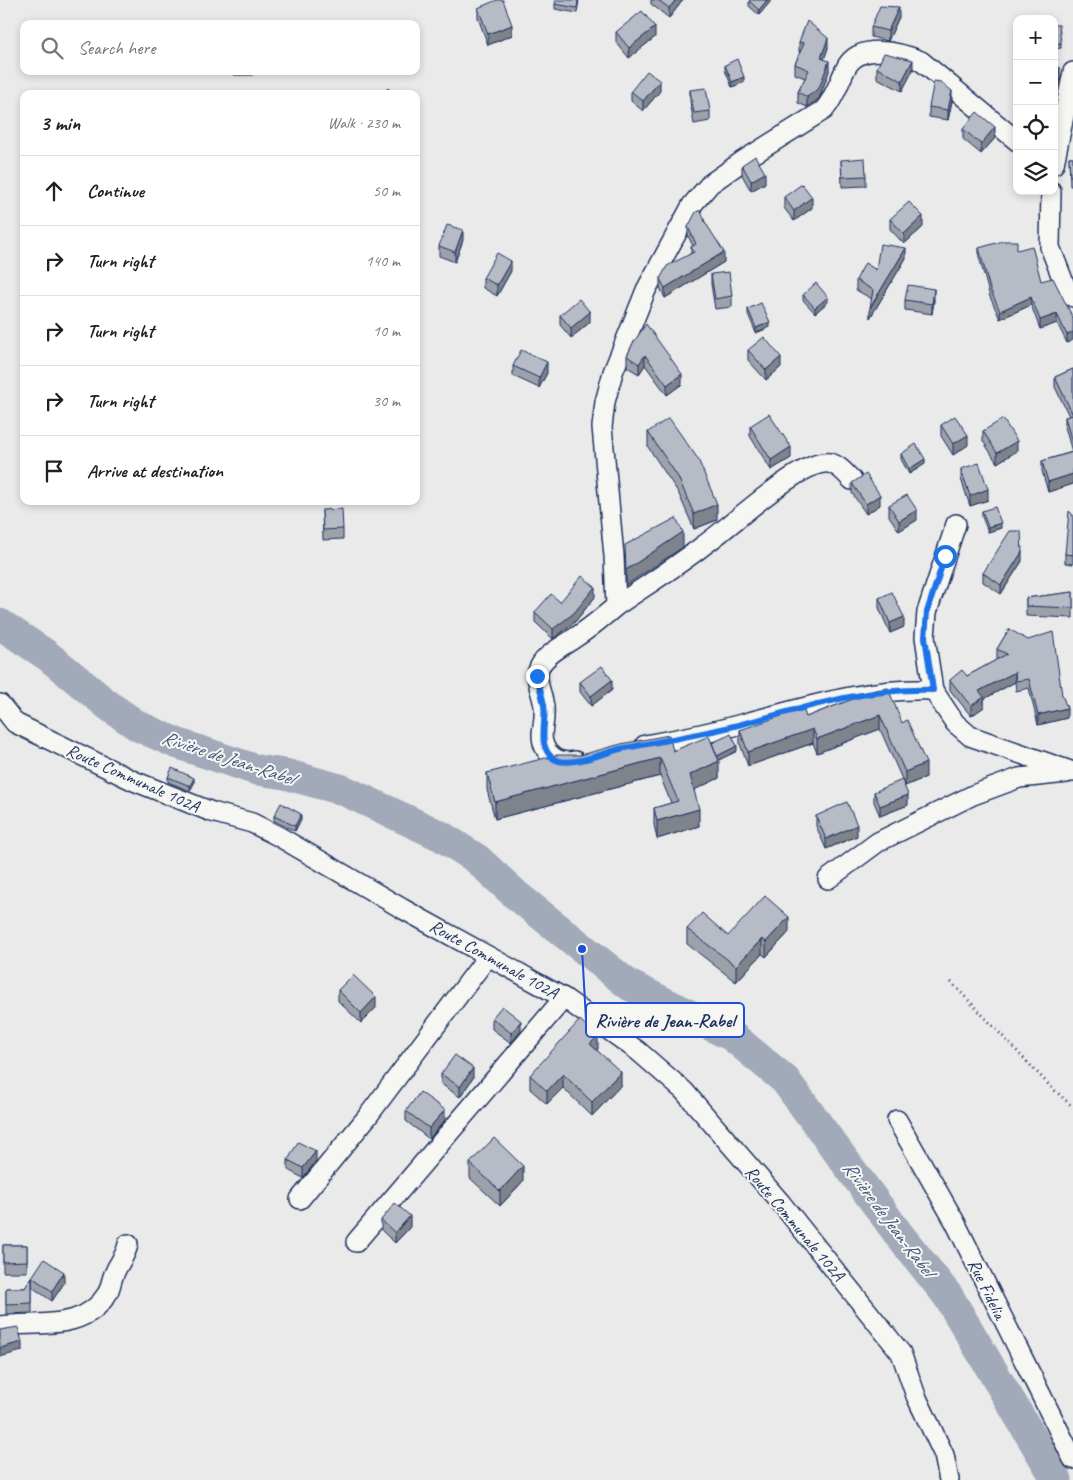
<!DOCTYPE html>
<html lang="en">
<head>
<meta charset="utf-8">
<style>
  body { margin:0; font-family:Caveat,sans-serif; background:#f6f6f6; color:#202124 }
  .controls { position:absolute; right:15px; top:15px; display:grid; overflow:hidden; border-radius:10px; box-shadow:0 2px 8px #0003 }
  .controls button { width:45px; height:45px; display:grid; place-items:center; padding:0; border:0; border-bottom:1px solid #e0e0e0; background:#fff; color:#202124; font:25px sans-serif }
  .stop { position:absolute; width:15px; height:15px; margin:-11px; border:4px solid #1a73e8; border-radius:50%; background:#fff }
  .stop.end { background:#1a73e8; border-color:#fff; box-shadow:0 1px 5px #0008 }
  .list { margin:0; padding:0; list-style:none }
  h2 { display:flex; justify-content:space-between; align-items:center; height:65px; margin:0; padding:0 20px; font-size:21px }
  h2 small { font-size:16px; font-weight:400; color:#757577 }
  .list li { display:grid; grid-template-columns:32px 1fr auto; gap:15px; align-items:center; box-sizing:border-box; height:70px; padding:0 20px; border-top:1px solid #e0e0e0 }
  .list b { display:block; font-size:19px; white-space:nowrap }
  .list em { font-size:16px; font-style:normal; color:#757577 }
  .icon { flex:none; width:28px; height:28px; fill:none; stroke:currentColor; stroke-width:2; stroke-linecap:round; stroke-linejoin:round }
  .map { position:relative; flex:none; width:1073px; height:1480px; overflow:hidden }
  .search { position:absolute; background:#fff; box-shadow:0 2px 8px #0003; left:20px; top:20px; width:400px; height:55px; display:flex; align-items:center; gap:12px; box-sizing:border-box; padding:0 18px; border-radius:10px; color:#757577; font-size:19px }
  .panel { position:absolute; background:#fff; box-shadow:0 2px 8px #0003; left:20px; top:90px; width:400px; height:415px; border-radius:10px }
  .map>svg:first-child { display:block }
  .lines { fill:none; stroke-linecap:round; stroke-linejoin:round }
  .river { stroke:#a2aaba; stroke-width:31 }
  .minor-casing { stroke:#1b2f5e; stroke-width:22 }
  .path { stroke:#1b2f5e; stroke-width:3; stroke-dasharray:1 4; stroke-linecap:butt }
  .minor { stroke:#f6f6f2; stroke-width:19 }
  .wall { fill:#9da1aa; stroke:#1b2f5e }
  .shaded-wall { fill:#7f838b; stroke:#1b2f5e }
  .building { fill:#b6bbc6; stroke:#1b2f5e }
  .route { stroke:#1a73e8; stroke-width:6 }
  .labels { text-anchor:middle; stroke-width:4; stroke-linejoin:round; paint-order:stroke }
  .street-label { font-size:18px; fill:#1b2f5e; stroke:#f6f6f2 }
  .water-label { font-size:19px; font-style:italic; fill:#44547a; stroke:#f6f6f2 }
  .leader { fill:none; stroke:#1d4ed8; stroke-width:2 }
  .callout-dot { fill:#1d4ed8; stroke:#f6f6f2; stroke-width:2 }
  .callout { fill:#f6f6f2; stroke:#1d4ed8; stroke-width:2 }
  .callout-label { font-size:19px; text-anchor:middle; font-weight:bold; fill:#1b2f5e }
</style>
</head>
<body>
<div class="map">
<svg width="1073" height="1480" viewBox="0 0 1073 1480">
  <rect width="100%" height="100%" fill="#e9eae9"/>
  <filter id="ink" filterUnits="userSpaceOnUse"><feTurbulence type="fractalNoise" baseFrequency=".02" numOctaves="2"/><feDisplacementMap in="SourceGraphic" scale="10" xChannelSelector="R" yChannelSelector="G"/><feConvolveMatrix kernelMatrix="1 2 1 2 8 2 1 2 1" color-interpolation-filters="sRGB"/></filter>
  <g filter="url(#ink)">
    <g class="lines">
      <path class="river" d="M0 624 48 656 109 706 138 726 176 743 257 770 285 774 343 790 441 836 477 859 516 895 629 985 732 1036 785 1080 900 1236 948 1296 1057 1480"/>
      <defs>
        <path id="minor" d="M1054 164 1073 72
          M1051 191 1050 247 1068 293 1073 297
          M956 524 927 612 925 637 933 690 955 723 970 736 1073 772
          M616 606C645 586 676 567 704 545 731 526 794 466 824 463 836 461 845 473 852 480
          M0 704 15 723 134 781 212 812 252 823 278 836 403 909 564 998 638 1051 684 1091 781 1203 901 1353 916 1396 944 1455 949 1480
          M645 745C679 739 713 732 746 723 810 706 865 688 933 690
          M575 761C557 765 542 753 542 734 543 725 545 717 544 707 543 694 533 678 540 666 547 653 565 645 576 637 590 628 603 617 616 606L614 556 602 427 605 402 613 372 646 290 692 205 710 184 744 160 824 110C835 97 838 84 846 68 859 42 900 52 921 61L1017 141
          M828 879 878 842 973 795 1019 778 1067 773
          M897 1120 955 1222 1073 1459
          M300 1199 368 1116 488 956
          M356 1242 564 998
          M0 1326C37 1321 84 1332 107 1294 111 1288 111 1279 115 1272 119 1262 126 1256 128 1244"/>
      </defs>
      <use href="#minor" class="minor-casing"/>
      <path class="path" d="M951 982 1051 1087 1073 1107"/>
      <use href="#minor" class="minor"/>
    </g>
    <path class="wall" d="M579 0 577 13 555 9V4Z
      M651 0H683L669 18 651 4Z
      M770 0V2L759 15 749 6V1Z
      M478 8 512 35 488 45 478 18Z
      M899 17 888 41 871 37V27Z
      M1054 25 1061 43V48L1054 49Z
      M616 32 655 37 629 58 616 42Z
      M799 42 828 48 824 59 829 71 819 99 807 107 798 103V92L805 78 795 74V64L800 52H799Z
      M725 65 744 82 732 87 725 70Z
      M877 68 913 70 902 91 877 78Z
      M234 71H253V75H234Z
      M1017 87V106L1013 103V92Z
      M690 90 710 111V121L694 124 690 101Z
      M631 91H660L643 111 631 101Z
      M952 101 948 120 929 117V107Z
      M963 129 995 138 981 154 963 139Z
      M1069 157H1073V186H1070Z
      M841 160 866 176V186L842 187Z
      M742 165 765 183 751 191 742 175Z
      M784 197 812 208 794 221 784 208Z
      M890 219 923 227 904 244 890 229Z
      M705 222 724 262 665 298 660 288V279L691 253V247L693 246 688 236V227Z
      M463 240 455 262 439 256V246Z
      M979 248 1017 250 1041 281 1073 318 1067 343 1057 323 1040 329 1031 305 1000 319 990 297 979 257Z
      M906 258 870 318 872 299 856 290V280L876 270Z
      M511 271 497 296 483 288V278Z
      M711 274 732 296V307L715 309 711 284Z
      M803 295 828 302 815 313 803 300Z
      M905 300H934L932 314 905 310Z
      M748 309 770 327 756 333 748 314Z
      M560 315 590 322 571 338 560 325Z
      M633 343 682 384 667 395 645 365 639 374 627 367V356Z
      M748 350 781 367 766 380 748 360Z
      M513 366 547 373 539 388 513 376Z
      M1073 369V484L1048 492 1042 471V461L1072 452 1065 427V417L1069 416 1055 387V377Z
      M941 425 968 445 953 455 941 436Z
      M750 426 791 458 771 470 750 436Z
      M983 431 1017 451 997 463 983 441Z
      M648 432 717 520 694 529 678 492 648 447Z
      M901 454 925 464 909 474 901 459Z
      M961 469 988 500 970 506 961 479Z
      M852 483 880 505 866 514 852 493Z
      M889 505 917 520 899 531 889 516Z
      M322 510 343 529V539L323 540Z
      M982 511 1001 528 988 532 982 517Z
      M1073 515V564L1065 563V554Z
      M1022 561 1001 594 983 582V573Z
      M1073 592V618L1026 616V598Z
      M595 597 574 623 553 639 535 622V612L560 602Z
      M879 598 904 627 890 633 879 608Z
      M1009 629 1062 695 1067 718 1038 725 1029 688 1016 691 1015 682 984 699V707L971 716 950 690V680L967 676 998 659H997V649Z
      M580 682 612 690 591 706 580 692Z
      M876 690 902 723 926 777 905 786 880 729 817 753 813 743 748 766 740 744V730L806 717Z
      M712 743 737 751 718 760 719 778 694 790 699 826 657 839 654 825V808L671 803 660 776 495 819 487 790V773L581 755 673 751Z
      M168 777 194 783 190 791 168 782Z
      M874 792 908 805 880 816 874 802Z
      M274 816 301 819 295 831 274 821Z
      M816 816 857 836 826 849 816 826Z
      M687 929 728 936 789 932 766 957 762 954 736 982 687 944Z
      M338 990 376 1008 361 1023 338 1001Z
      M492 1018 521 1031 511 1043 492 1029Z
      M598 1049 597 1050 621 1085 592 1116 563 1088 547 1104 530 1089V1075Z
      M441 1074 473 1078 460 1097 441 1084Z
      M406 1111 445 1120 429 1139 406 1121Z
      M288 1160 316 1161 303 1178 288 1170Z
      M470 1163 523 1181 500 1206 470 1178Z
      M381 1220 410 1227 395 1243 381 1230Z
      M3 1245H27V1272H3Z
      M32 1277 64 1283 52 1301 32 1287Z
      M32 1277V1313L6 1314V1288H25Z"/>
    <path class="shaded-wall" d="M676 0H683L669 18V8Z
      M767 0H770V2L759 15V10Z
      M899 7V17L888 41V31Z
      M512 25V35L488 45V34Z
      M655 27V37L629 58V48Z
      M828 38V48L821 68V58Z
      M913 60V70L902 91V81Z
      M829 61V71L819 99 807 107V97Z
      M1060 68V79L1055 94V83Z
      M744 77V82L732 87V82Z
      M660 81V91L643 111V101Z
      M952 91V101L948 120V110Z
      M995 127V138L981 154V144Z
      M765 173V183L751 191V181Z
      M812 197V208L794 221V211Z
      M923 216V227L904 244V234Z
      M463 230V240L455 262V252Z
      M906 248V258L870 318V308Z
      M724 252V262L665 298V288Z
      M511 261V271L497 296V285Z
      M934 289V300L932 314V304Z
      M828 297V302L815 313V308Z
      M1031 297V305L1000 319V311Z
      M590 312V322L571 338V328Z
      M1057 314V323L1040 329V320Z
      M770 322V327L756 333V328Z
      M1073 332V340L1067 343V335Z
      M645 355V365L639 374V364Z
      M781 357V367L766 380V370Z
      M547 362V373L539 388V378Z
      M682 374V384L667 395V385Z
      M968 435V445L953 455V444Z
      M1017 441V451L997 463V453Z
      M791 447V458L771 470V460Z
      M925 459V464L909 474V469Z
      M1073 474V484L1048 492V482Z
      M988 489V500L970 506V496Z
      M880 495V505L866 514V504Z
      M717 504V520L694 529V514Z
      M917 510V520L899 531V521Z
      M1001 523V528L988 532V527Z
      M683 532V547L626 585V570Z
      M1022 552V561L1001 594V585Z
      M595 587V597L574 623 553 639V629Z
      M904 617V627L890 633V623Z
      M1015 672V682L984 699V707L971 716V706L979 691Z
      M612 680V690L591 706V696Z
      M1067 708V718L1038 725V715Z
      M880 715V729L817 753V739Z
      M813 729V743L748 766V752Z
      M737 746V751L717 761V756Z
      M660 758V776L495 819V802Z
      M719 761V778L690 792V775Z
      M926 763V777L905 786V772Z
      M194 778V783L190 791V786Z
      M908 795V805L880 816V806Z
      M699 809V826L657 839V821Z
      M301 814V819L295 831V826Z
      M857 825V836L826 849V839Z
      M789 917V932L766 957V942Z
      M762 939V954L736 982V966Z
      M376 997V1008L361 1023V1013Z
      M521 1021V1031L511 1043V1033Z
      M598 1036V1049L590 1057V1044Z
      M473 1068V1078L460 1097V1087Z
      M621 1072V1085L592 1116V1102Z
      M563 1074V1088L547 1104V1091Z
      M445 1110V1120L429 1139V1128Z
      M316 1151V1161L303 1178V1168Z
      M523 1166V1181L500 1206V1191Z
      M410 1216V1227L395 1243V1233Z
      M64 1272V1283L52 1301V1291Z
      M22 1342V1351L0 1357V1348Z"/>
    <path class="building" d="M497 0H503L512 25 488 34 478 8Z
      M556 0H578L577 8 555 4Z
      M658 0H676L669 8Z
      M750 0H767L759 10 749 1Z
      M880 6 899 7 888 31 871 27Z
      M642 11 655 27 629 48 616 32Z
      M807 21 828 38 821 58 829 61 819 88 807 97 798 92 809 70 795 64 804 43 799 42Z
      M1054 25H1059L1061 43 1054 44Z
      M884 53 913 60 902 81 877 68Z
      M737 59 744 77 732 82 725 65Z
      M1054 67 1060 68 1055 83H1054Z
      M647 71 660 81 643 101 631 91Z
      M934 81 941 82 952 91 948 110 929 107Z
      M1017 87V96L1013 92Z
      M388 88 393 94H382Z
      M706 88 710 111 694 113 690 90Z
      M977 112 995 127 981 144 963 129Z
      M755 156 765 173 751 181 742 165Z
      M1069 157H1073V176H1070Z
      M865 158 866 176 842 177 841 160Z
      M802 184 812 197 794 211 784 197Z
      M909 202 923 216 904 234 890 219Z
      M701 210 705 222 724 252 665 288 660 279 667 266 694 252 691 247 696 244 688 227 696 212Z
      M447 225 463 230 455 252 439 246Z
      M1003 241H1017V250L1032 246 1041 281 1053 278 1073 318V332L1067 335 1057 314 1040 320 1031 297 1000 311 990 289 979 248Z
      M880 244 906 248 870 308 873 290 856 280 865 263 876 270Z
      M497 253 511 261 497 285 483 278Z
      M729 272 732 296 715 299 711 274Z
      M816 283 828 297 815 308 803 295Z
      M908 285 934 289 932 304 905 300Z
      M579 299 590 312 571 328 560 315Z
      M761 303 770 322 756 328 748 309Z
      M646 324 682 374 667 385 645 355 639 364 627 356 633 343Z
      M764 337 781 357 766 370 748 350Z
      M521 350 547 362 539 378 513 366Z
      M1073 369V446L1065 417 1073 415 1055 377Z
      M769 414 791 447 771 460 750 426Z
      M955 416 968 435 953 444 941 425Z
      M669 418 698 459 717 504 694 514 678 477 648 432Z
      M1003 419 1017 441 997 453 983 431Z
      M916 444 925 459 909 469 901 454Z
      M1073 452V474L1048 482 1042 461Z
      M979 463 988 489 970 496 961 469Z
      M866 474 880 495 866 504 852 483Z
      M907 495 917 510 899 521 889 505Z
      M995 507 1001 523 988 527 982 511Z
      M342 509 343 529 323 530 322 510Z
      M1069 511 1073 515V555L1065 554Z
      M676 518 683 532 626 570 625 545Z
      M1010 531H1021L1022 552 1001 585 983 573Z
      M582 576 595 587 574 613 553 629 535 612 551 594 560 602Z
      M892 592 904 617 890 623 879 598Z
      M1073 592V608L1026 606V598Z
      M1009 629 1028 640 1053 632 1062 695 1067 708 1038 715 1029 679 1016 681 1015 672 979 691 984 697 971 706 950 680 962 670 967 676 1007 654 997 649Z
      M602 666 612 680 591 696 580 682Z
      M888 688 902 723 907 720 926 763 905 772 880 715 817 739 813 729 748 752 740 730 803 708 806 717 876 690Z
      M731 734 737 746 717 756 712 743Z
      M669 735 673 751 709 736 719 761 690 775 699 809 657 821 654 808 678 801 660 758 495 802 487 773 557 755H581L621 744Z
      M172 768 194 778 190 786 168 777Z
      M902 780 908 795 880 806 874 792Z
      M847 802 857 825 826 839 816 816Z
      M281 803 301 814 295 826 274 816Z
      M765 896 789 917 766 942 762 939 736 966 687 929 702 913 728 936Z
      M353 975 376 997 361 1013 338 990Z
      M502 1006 521 1021 511 1033 492 1018Z
      M580 1020 598 1036 590 1044 621 1072 592 1102 563 1074 547 1091 530 1075Z
      M455 1055 473 1068 460 1087 441 1074Z
      M420 1092 445 1110 429 1128 406 1111Z
      M494 1138 523 1166 500 1191 470 1163Z
      M298 1142 316 1151 303 1168 288 1160Z
      M395 1203 410 1216 395 1233 381 1220Z
      M3 1245H27V1261L3 1262Z
      M44 1259 64 1272 52 1291 32 1277Z
      M32 1277V1303L6 1304V1288H25Z
      M18 1327 22 1342 0 1348V1330Z"/>
  </g>
  <g class="lines" filter="url(#ink)">
    <path class="route" d="M537 676C539 686 542 695 544 705 547 723 536 746 554 759 568 768 604 753 620 749 662 741 705 734 746 723 811 706 865 688 933 690L925 637 927 612 945 556"/>
  </g>
  <g class="labels">
    <g class="street-label">
      <text transform="translate(133 778) rotate(24)" y="6">Route Communale 102A</text>
      <text transform="translate(494 959) rotate(29)" y="6">Route Communale 102A</text>
      <text transform="translate(795 1223) rotate(50)" y="6">Route Communale 102A</text>
      <text transform="translate(987 1289) rotate(64)" y="6">Rue Fidelia</text>
    </g>
    <g class="water-label">
      <text transform="translate(228 757) rotate(18)" y="7">Rivière de Jean-Rabel</text>
      <text transform="translate(889 1218) rotate(53)" y="7">Rivière de Jean-Rabel</text>
    </g>
  </g>
  <path class="leader" d="M582 949L586 1020"/>
  <circle class="callout-dot" cx="582" cy="949" r="5"/>
  <rect class="callout" x="586" y="1003" width="158" height="34" rx="5"/>
  <g class="callout-label">
    <text x="665" y="1027">Rivière de Jean-Rabel</text>
  </g>
</svg>
<div class="controls">
<button>+</button>
<button>−</button>
<button><svg class="icon" aria-label="locate" viewBox="0 0 24 24"><circle cx="12" cy="12" r="6"/><path d="M12 2v4M12 18v4M2 12h4M18 12h4"/></svg></button>
<button><svg class="icon" aria-label="layers" viewBox="0 0 24 24"><path d="M12 4l9 5-9 5-9-5zM3 14l9 5 9-5"/></svg></button>
</div>
<div class="stop" style="left:945px;top:556px"></div>
<div class="stop end" style="left:537px;top:676px"></div>
<div class="search"><svg class="icon" aria-label="search" viewBox="0 0 24 24"><circle cx="10" cy="10" r="6"/><path d="M15 15l6 6"/></svg>Search here</div>
<section class="panel">
<h2>3 min<small>Walk · 230 m</small></h2>
<ul class="list">
<li><svg class="icon" aria-label="ahead" viewBox="0 0 24 24"><path d="M12 20V5M6 11l6-6 6 6"/></svg><div><b>Continue</b></div><em>50 m</em></li>
<li><svg class="icon" aria-label="right" viewBox="0 0 24 24"><path d="M7 20v-9h11M14 6l5 5-5 5"/></svg><div><b>Turn right</b></div><em>140 m</em></li>
<li><svg class="icon" aria-label="right" viewBox="0 0 24 24"><path d="M7 20v-9h11M14 6l5 5-5 5"/></svg><div><b>Turn right</b></div><em>10 m</em></li>
<li><svg class="icon" aria-label="right" viewBox="0 0 24 24"><path d="M7 20v-9h11M14 6l5 5-5 5"/></svg><div><b>Turn right</b></div><em>30 m</em></li>
<li><svg class="icon" aria-label="arrive" viewBox="0 0 24 24"><path d="M6 21V4h12l-3 4 3 4H6"/></svg><div><b>Arrive at destination</b></div></li>
</ul>
</section>
</div>
</body>
</html>
